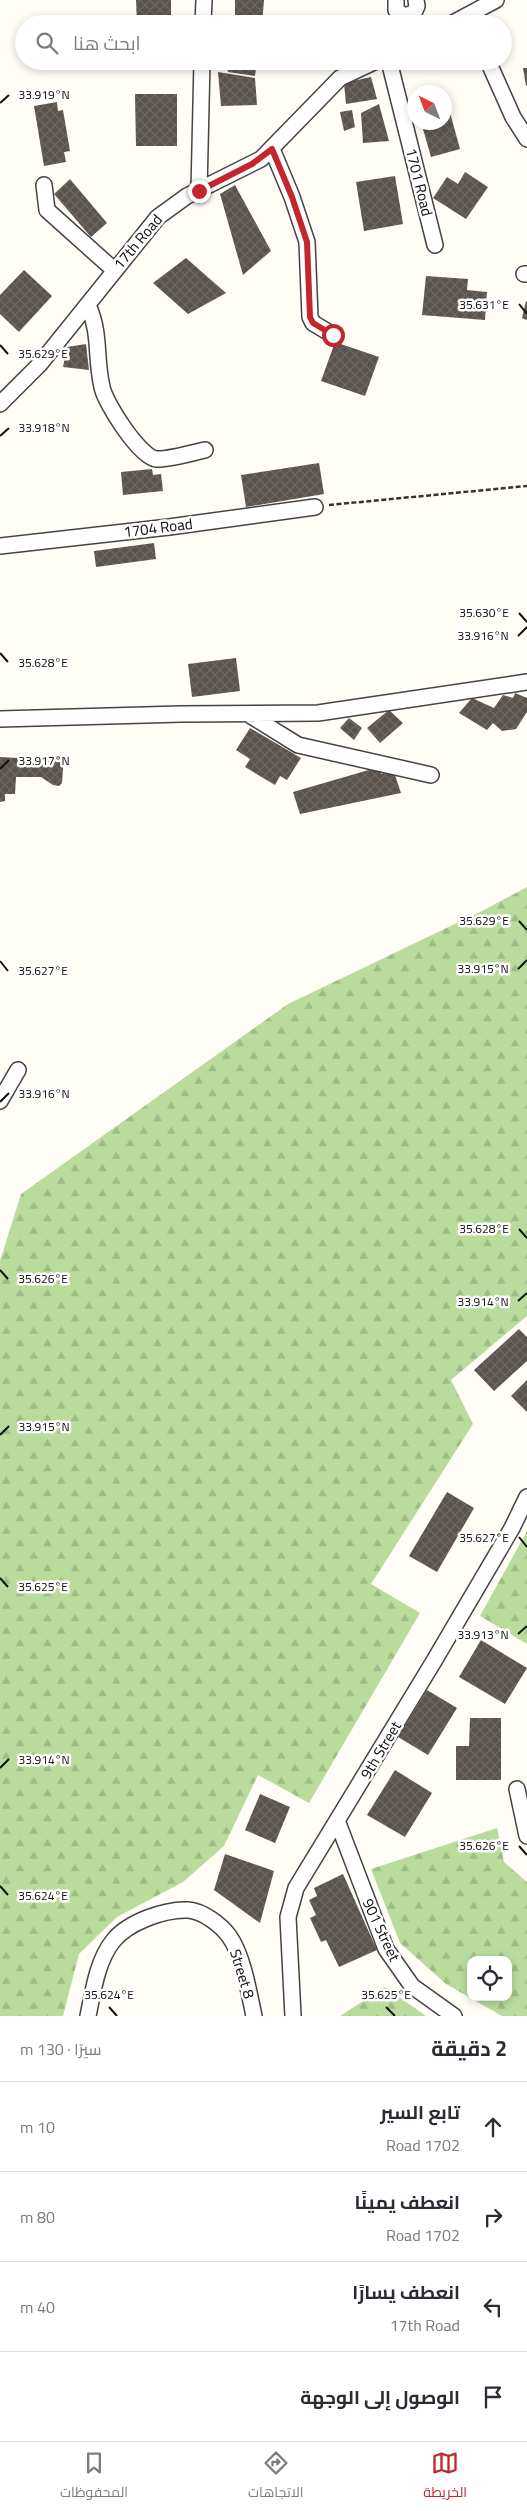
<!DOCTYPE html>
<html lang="ar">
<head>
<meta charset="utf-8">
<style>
  body { margin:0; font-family:Georgia,Cairo,serif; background:#f2f2f3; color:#2b2b33; direction:rtl }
  .controls { position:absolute; right:15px; bottom:15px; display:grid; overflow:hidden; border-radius:10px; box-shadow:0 2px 8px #0003 }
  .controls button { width:45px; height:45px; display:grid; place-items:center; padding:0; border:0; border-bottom:1px solid #e1e1e2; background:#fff; color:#2b2b33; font:25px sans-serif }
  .compass { position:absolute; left:407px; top:85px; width:45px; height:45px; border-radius:50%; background:#fff; box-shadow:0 2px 8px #0003; rotate:318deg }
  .stop { position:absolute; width:15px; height:15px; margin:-11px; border:4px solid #c4262e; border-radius:50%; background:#fff }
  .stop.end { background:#c4262e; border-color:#fff; box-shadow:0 1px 5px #0008 }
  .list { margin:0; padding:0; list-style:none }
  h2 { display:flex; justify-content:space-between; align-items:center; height:65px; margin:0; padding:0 20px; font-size:21px }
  h2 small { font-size:16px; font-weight:400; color:#7c7c81 }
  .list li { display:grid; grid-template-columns:32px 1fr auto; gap:15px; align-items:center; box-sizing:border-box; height:90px; padding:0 20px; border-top:1px solid #e1e1e2 }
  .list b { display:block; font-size:19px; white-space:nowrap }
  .list p { margin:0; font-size:16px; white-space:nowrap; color:#7c7c81 }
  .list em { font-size:16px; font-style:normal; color:#7c7c81 }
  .icon { flex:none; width:28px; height:28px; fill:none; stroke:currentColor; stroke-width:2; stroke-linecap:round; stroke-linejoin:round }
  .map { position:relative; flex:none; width:527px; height:2016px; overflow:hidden; direction:ltr }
  .search { position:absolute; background:#fff; box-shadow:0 2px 8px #0003; left:15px; right:15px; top:15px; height:55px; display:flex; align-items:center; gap:12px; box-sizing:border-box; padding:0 18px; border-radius:28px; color:#7c7c81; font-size:19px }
  .sheet { height:425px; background:#fff }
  nav { display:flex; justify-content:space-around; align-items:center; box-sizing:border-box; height:70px; border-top:1px solid #e1e1e2; background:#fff; font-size:14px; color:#7c7c81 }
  nav a { display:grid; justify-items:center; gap:2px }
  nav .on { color:#c4262e }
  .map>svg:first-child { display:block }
  .forest { fill:url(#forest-firs); fill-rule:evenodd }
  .building { fill:url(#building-cross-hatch) }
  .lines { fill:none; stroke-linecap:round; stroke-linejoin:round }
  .minor-casing { stroke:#444; stroke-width:18 }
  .path { stroke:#333; stroke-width:2.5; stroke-dasharray:5 2.5; stroke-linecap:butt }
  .minor { stroke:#fff; stroke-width:15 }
  .route { stroke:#c4262e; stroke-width:6 }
  .ticks { fill:none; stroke:#111; stroke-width:2 }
  .labels { text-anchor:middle; stroke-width:5; stroke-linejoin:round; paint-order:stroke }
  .street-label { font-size:15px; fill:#111; stroke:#fff }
  .ticks-label { font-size:12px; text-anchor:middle; fill:#111; stroke:#fff; stroke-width:5; stroke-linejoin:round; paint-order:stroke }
</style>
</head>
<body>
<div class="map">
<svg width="527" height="2016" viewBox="0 0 527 2016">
  <defs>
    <pattern id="forest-firs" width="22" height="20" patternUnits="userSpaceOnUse" patternTransform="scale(1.25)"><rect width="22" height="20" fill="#b9dc9c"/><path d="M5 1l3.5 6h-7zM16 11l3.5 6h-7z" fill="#9ebc85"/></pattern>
    <pattern id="building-cross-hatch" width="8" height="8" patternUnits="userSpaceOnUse" patternTransform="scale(1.25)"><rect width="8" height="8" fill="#5a524d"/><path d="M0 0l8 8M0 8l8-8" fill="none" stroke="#6d6662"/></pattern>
  </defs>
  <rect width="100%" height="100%" fill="#fffdf5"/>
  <path class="forest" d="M527 887V1316L451 1380 473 1424 371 1584 420 1613 309 1803 258 1775 224 1846 183 1882 117 1917 79 1954 63 2016H0V1261L21 1194 288 1004 486 909Z
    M527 1531V1644L480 1616Z
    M497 1828 504 1862 527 1882V2016H502L446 1984 400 1943 371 1869ZM471 1960H508V1997H471Z
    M385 1987 426 2016H340Z"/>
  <path class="building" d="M136 0H171V24H137Z
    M235 0H264L262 24 235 22Z
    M354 19 356 24H346L345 22Z
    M138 61H172V68L138 69Z
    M225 61H257L255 76 228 72Z
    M523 68H527V85L526 86Z
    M218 72 255 78 257 105 221 106Z
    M371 77 377 99 346 104 344 83Z
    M135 94H177V146H136Z
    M57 102 58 111 63 110 70 151 64 152 66 162 44 166 34 106Z
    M379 104 389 141 363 143 361 113Z
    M449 109 460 149 431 157 421 122H444V110Z
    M352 110 355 127 344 131 340 112Z
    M465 172 488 187 466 219 433 198 447 177 458 184Z
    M395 176 403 224 364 231 356 182Z
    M70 179 107 223 91 237 54 194Z
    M235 185 271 251 243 275 220 194Z
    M186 258 226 293 188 314 153 283Z
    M24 270 52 296 19 332 0 314V295Z
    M426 276 468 279 467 290 487 292 485 320 422 315Z
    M526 301 527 302V320L522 318Z
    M335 342 379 357 365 396 321 381Z
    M86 344 89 370 63 367 67 347Z
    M319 463 324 494 246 507 241 475Z
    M152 469 153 475 161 474 163 491 123 495 121 472Z
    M154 543 156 559 96 567 94 551Z
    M236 658 240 691 192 697 188 664Z
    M515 693 527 698V712L516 729 502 731 493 723 487 730 459 713 472 698 494 708 503 695 513 698Z
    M389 710 403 723 380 743 367 728Z
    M349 718 362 728 354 740 340 728Z
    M250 728 301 758 287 780 280 776 275 785 245 767 250 759 236 750Z
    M45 755 64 756 62 783 59 786 53 785 41 777H16L15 794H5V801L0 802V757L18 758V762L44 761Z
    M379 767 381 774 393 769 401 793 300 814 293 792Z
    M519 1329 527 1337V1361L494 1391 474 1370Z
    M527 1380V1412L511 1396Z
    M447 1492 474 1508 437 1572 409 1556Z
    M481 1640 527 1668 505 1704 459 1677Z
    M427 1690 457 1708 428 1755 398 1737Z
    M470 1718H501V1780H456V1746H469Z
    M395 1770 432 1793 405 1837 367 1815Z
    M260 1794 290 1807 275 1843 245 1830Z
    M225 1854 274 1871 260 1923 214 1890Z
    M343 1874 377 1950 339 1967 326 1940 321 1942 310 1918 316 1915 309 1900 317 1896 314 1888Z"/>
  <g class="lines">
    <defs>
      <path id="minor" d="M396 0V10L404 16 414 13 417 6 416 0
        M203 24 204 0
        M451 24 496 0
        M389 61 435 245
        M488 61 513 117 527 139
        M272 149 292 197 307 242 310 317 313 323 333 335
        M44 185 47 210 114 270
        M199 191 202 61
        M524 274H527
        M88 305C101 334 95 357 102 387 105 403 139 456 156 459 167 460 192 453 205 450
        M0 404 39 365 158 217 187 196 261 159 340 78 376 61
        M0 546 169 527 315 507
        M248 714 298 745 431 775
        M0 719 181 714 318 713 527 682
        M0 1101 18 1070
        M517 1789 527 1836
        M338 1823 386 1949 412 1986 454 2016
        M88 2016C93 1992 97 1961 113 1941 128 1922 165 1909 188 1910 203 1911 221 1925 229 1936 243 1955 249 1993 254 2016
        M293 2016 288 1917 296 1888 434 1661 512 1528 527 1497"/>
    </defs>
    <use href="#minor" class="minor-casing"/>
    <path class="path" d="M329 505 527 486"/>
    <use href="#minor" class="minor"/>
  </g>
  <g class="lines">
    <path class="route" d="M199 191 252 164 272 149 292 197 307 242 310 317 313 323 333 335"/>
  </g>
  <path class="ticks" d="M0 103 9 95M519 304 527 314M0 345 8 354M0 436 9 428M519 613 527 622M518 636 527 627M0 653 8 662M0 769 9 760M519 921 527 930M0 961 8 971M518 969 527 960M0 1102 9 1093M519 1229 527 1238M0 1270 8 1279M518 1301 527 1293M0 1435 9 1426M519 1537 527 1547M0 1578 8 1587M518 1634 527 1626M0 1768 9 1759M519 1846 527 1855M0 1886 8 1895M109 2007 117 2016M386 2007 395 2016"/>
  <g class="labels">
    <g class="street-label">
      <text transform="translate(419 182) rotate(76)" y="5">1701 Road</text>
      <text transform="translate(138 242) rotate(-50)" y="5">17th Road</text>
      <text transform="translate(158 528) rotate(-7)" y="5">1704 Road</text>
      <text transform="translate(381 1750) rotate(-59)" y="5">9th Street</text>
      <text transform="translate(381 1930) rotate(65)" y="5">901 Street</text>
      <text transform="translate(242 1974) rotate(73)" y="5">Street 8</text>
    </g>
  </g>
  <g class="ticks-label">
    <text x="44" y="99">33.919°N</text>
    <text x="484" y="309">35.631°E</text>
    <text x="43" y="358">35.629°E</text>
    <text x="44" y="432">33.918°N</text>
    <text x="484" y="617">35.630°E</text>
    <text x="483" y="640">33.916°N</text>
    <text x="43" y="667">35.628°E</text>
    <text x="44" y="765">33.917°N</text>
    <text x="484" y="925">35.629°E</text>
    <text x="483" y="973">33.915°N</text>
    <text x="43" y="975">35.627°E</text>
    <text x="44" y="1098">33.916°N</text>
    <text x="484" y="1233">35.628°E</text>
    <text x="43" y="1283">35.626°E</text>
    <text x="483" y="1306">33.914°N</text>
    <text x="44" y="1431">33.915°N</text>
    <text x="484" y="1542">35.627°E</text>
    <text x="43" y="1591">35.625°E</text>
    <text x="483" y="1639">33.913°N</text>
    <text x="44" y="1764">33.914°N</text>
    <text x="484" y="1850">35.626°E</text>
    <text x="43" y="1900">35.624°E</text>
    <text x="109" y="1999">35.624°E</text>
    <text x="386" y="1999">35.625°E</text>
  </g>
</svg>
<div class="controls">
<button><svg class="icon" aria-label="locate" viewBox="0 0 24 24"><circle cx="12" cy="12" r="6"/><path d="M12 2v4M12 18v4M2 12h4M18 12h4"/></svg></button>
</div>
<svg class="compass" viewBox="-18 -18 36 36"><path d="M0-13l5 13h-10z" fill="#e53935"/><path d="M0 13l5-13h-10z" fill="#7c7c81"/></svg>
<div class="stop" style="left:333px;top:335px"></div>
<div class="stop end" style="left:199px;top:191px"></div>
<div class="search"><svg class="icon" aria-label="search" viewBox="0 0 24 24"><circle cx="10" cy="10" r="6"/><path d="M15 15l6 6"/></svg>ابحث هنا</div>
</div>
<section class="sheet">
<h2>2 دقيقة<small>سيرًا · 130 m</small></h2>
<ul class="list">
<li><svg class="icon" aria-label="ahead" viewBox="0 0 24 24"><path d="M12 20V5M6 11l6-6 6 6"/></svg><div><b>تابع السير</b><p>1702 Road</p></div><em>10 m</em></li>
<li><svg class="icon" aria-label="right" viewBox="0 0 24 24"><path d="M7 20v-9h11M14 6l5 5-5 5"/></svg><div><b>انعطف يمينًا</b><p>1702 Road</p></div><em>80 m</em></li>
<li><svg class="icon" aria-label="left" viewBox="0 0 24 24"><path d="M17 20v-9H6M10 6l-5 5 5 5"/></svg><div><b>انعطف يسارًا</b><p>17th Road</p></div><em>40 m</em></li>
<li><svg class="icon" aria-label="arrive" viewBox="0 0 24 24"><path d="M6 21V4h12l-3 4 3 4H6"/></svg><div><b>الوصول إلى الوجهة</b></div></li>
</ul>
</section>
<nav>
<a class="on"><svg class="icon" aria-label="map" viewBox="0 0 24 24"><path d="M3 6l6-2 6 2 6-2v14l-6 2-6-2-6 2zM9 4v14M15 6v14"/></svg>الخريطة</a>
<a><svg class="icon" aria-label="directions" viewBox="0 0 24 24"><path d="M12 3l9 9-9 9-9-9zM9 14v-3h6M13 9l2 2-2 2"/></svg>الاتجاهات</a>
<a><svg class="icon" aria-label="saved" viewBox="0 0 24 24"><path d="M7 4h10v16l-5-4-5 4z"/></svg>المحفوظات</a>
</nav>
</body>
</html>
